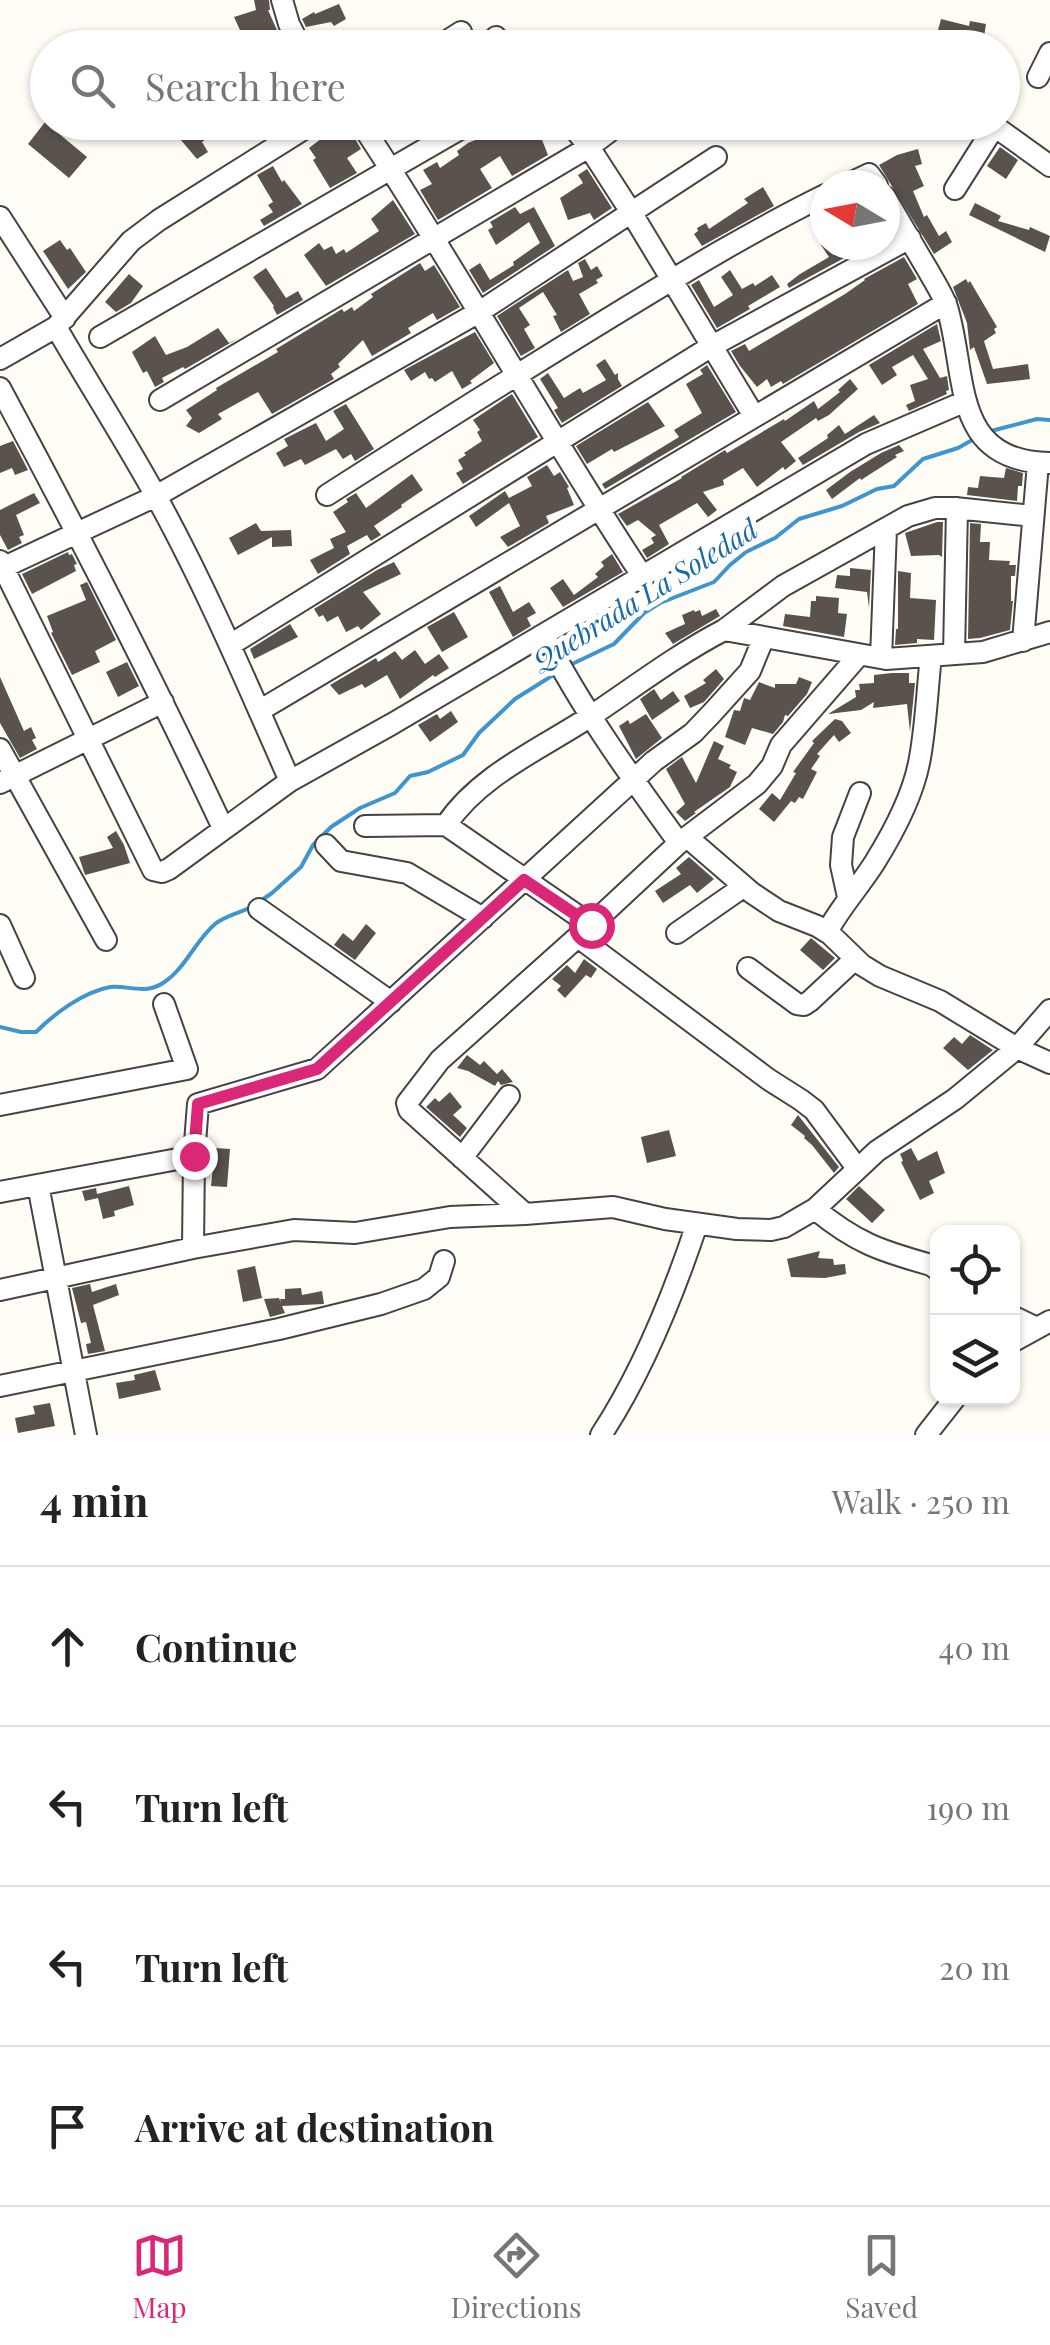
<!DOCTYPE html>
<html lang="en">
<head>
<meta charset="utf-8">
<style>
  body { margin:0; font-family:"Playfair Display",serif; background:#f2f2f2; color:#222 }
  .controls { position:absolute; right:30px; bottom:30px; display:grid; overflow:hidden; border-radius:20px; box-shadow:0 2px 8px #0004 }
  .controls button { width:90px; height:90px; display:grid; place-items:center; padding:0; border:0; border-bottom:2px solid #e0e0e0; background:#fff; color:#222; font:50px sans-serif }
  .compass { position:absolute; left:810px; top:170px; width:90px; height:90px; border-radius:50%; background:#fff; box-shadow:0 2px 8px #0004; rotate:280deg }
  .stop { position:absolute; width:30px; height:30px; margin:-22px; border:8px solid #db2777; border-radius:50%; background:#fff }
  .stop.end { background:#db2777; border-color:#fff; box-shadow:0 2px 10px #0008 }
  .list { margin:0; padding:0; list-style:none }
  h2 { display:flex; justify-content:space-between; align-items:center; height:130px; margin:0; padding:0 40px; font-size:42px }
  h2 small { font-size:32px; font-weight:400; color:#767676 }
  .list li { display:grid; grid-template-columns:65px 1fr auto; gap:30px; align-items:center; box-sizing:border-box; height:160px; padding:0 40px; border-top:2px solid #e0e0e0 }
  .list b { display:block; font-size:38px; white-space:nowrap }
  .list em { font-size:32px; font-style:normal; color:#767676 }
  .icon { flex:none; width:55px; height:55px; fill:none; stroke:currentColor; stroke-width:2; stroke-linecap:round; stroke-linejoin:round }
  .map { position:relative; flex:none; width:1050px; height:1435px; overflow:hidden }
  .search { position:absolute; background:#fff; box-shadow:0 2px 8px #0004; left:30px; right:30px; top:30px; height:110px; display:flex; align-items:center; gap:25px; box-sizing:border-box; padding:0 35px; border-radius:55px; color:#767676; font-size:38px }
  .sheet { height:770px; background:#fff }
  nav { display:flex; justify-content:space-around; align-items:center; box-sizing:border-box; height:140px; border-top:2px solid #e0e0e0; background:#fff; font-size:28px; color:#767676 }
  nav a { display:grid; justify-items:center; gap:5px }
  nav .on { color:#db2777 }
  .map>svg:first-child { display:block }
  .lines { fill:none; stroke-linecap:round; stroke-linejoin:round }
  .stream { stroke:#3f96cf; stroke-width:4 }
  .building { fill:#5a524d }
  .minor-casing { stroke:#444; stroke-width:24 }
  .minor { stroke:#fff; stroke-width:20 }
  .route { stroke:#db2777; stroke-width:12 }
  .labels { text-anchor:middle; stroke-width:10; stroke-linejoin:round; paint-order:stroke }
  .water-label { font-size:28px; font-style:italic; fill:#1768a6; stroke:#fff }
</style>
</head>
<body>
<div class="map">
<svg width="1050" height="1435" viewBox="0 0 1050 1435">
  <rect width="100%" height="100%" fill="#fffdf5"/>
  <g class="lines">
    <path class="stream" d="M991 431 1037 419 1050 420
      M570 665 614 644 644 613 660 603 714 582 730 565 746 552 775 538 799 519 842 506 877 489 894 486 923 459 958 448 974 439
      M259 902 272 893 301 867 313 845 331 827 360 808 395 793 410 776 428 772 463 755 479 733 515 699 558 672
      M0 1027 21 1032H36C54 1014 83 992 110 987 128 985 145 995 163 983 186 968 195 941 215 924 225 916 240 913 251 907"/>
  </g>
  <path class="building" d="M254 0H269L270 10H268L285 48H274L265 33 245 41 234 17 256 10Z
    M339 4 346 19 334 26 331 22 306 27 302 19 314 12 315 14Z
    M941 19 969 26 970 21 986 24 984 37 970 35 971 48H958V40L937 34Z
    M45 122 87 157 69 178 28 144Z
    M197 122H229L202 142 208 152 197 159 180 139Z
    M504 122H535L548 155 512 176 500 156 480 169 492 188 438 220 420 190 432 184 423 170 437 162 440 168 459 155 457 151 468 143 492 133 490 130Z
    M346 123 361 149 347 158 357 173 330 188 313 160 316 158 309 148 335 128 336 130Z
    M1000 147 1018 160 1006 179 987 166Z
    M918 149 922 164 915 166 924 186 913 191 924 217 927 215 939 236 946 231 952 242 934 254 879 165 897 155Z
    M273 166 282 182 284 180 302 204 264 226 260 220 273 212 268 205 273 202 257 175Z
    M587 169 612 208 594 220 590 213 568 220 560 198 583 183 578 175Z
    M763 187 774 206 702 246 694 234 698 231 697 228 706 223 709 229 748 203 744 199Z
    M393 200 415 234 326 286 304 255 319 243 324 250 332 246 336 254 344 249 346 253 379 231 371 219Z
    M975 203 1001 216 998 221 1029 230 1030 227 1050 236 1045 252 969 215Z
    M515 207 520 214 534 207 555 246 483 293 469 270 480 263 490 280 514 265 513 262 540 243 529 222 496 245 488 230 493 227 490 222Z
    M60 240 67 250 70 248 86 272 68 289 43 251Z
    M821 245H835L838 251 844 247 843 245H868L789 288 787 284 800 274 829 257Z
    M904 257 917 279 908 284 918 304 783 384 781 381 771 387 767 379 757 387 740 366 731 351 745 344 749 351 845 294 865 280 864 279Z
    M585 259 591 270 597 266 603 276 596 280 598 283 579 294 590 314 561 332 553 316 557 315 543 292 519 308 530 325 524 329 535 348 521 356 497 316 568 270 573 281 583 277 578 263Z
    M420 263 425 271 434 265 460 307 437 320 433 313 408 328 411 333 372 356 363 340 338 364 340 367 331 374 334 379 272 414 258 392 218 414 222 419 199 433 186 426 192 418 186 410 217 390 216 388 278 352 276 349 342 309 344 312 352 307 354 311 373 297 371 294Z
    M266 268 286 298 298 291 303 300 277 315 273 307 274 306 253 277Z
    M730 270 742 289 753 283 755 286 772 275 780 287 748 306 750 309 717 328 691 285 699 280 714 307 733 295 721 277Z
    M129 274 143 286 131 303 116 312 105 302Z
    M966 279 968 283 970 281 997 327 994 329 996 333 984 341 993 369 1028 364 1030 379 987 384 974 347 970 350 967 323 953 287Z
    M937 324 941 341 923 349 940 378 947 376 949 390 946 391 947 394 909 411 906 405 915 401 910 385 928 379 913 355 892 367 897 375 882 385 869 365Z
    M218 328 229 343 239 338 185 369 183 367 162 378 164 382 155 387 147 371 143 373 132 352 155 336 166 355 187 347Z
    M475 332 494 363 470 381 472 383 462 389 452 371 435 382 432 378 429 379 425 372 411 381 404 370Z
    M605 359 615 375 618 373V379L622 386 562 423 554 410 558 408 540 379 548 373 564 398 580 388 583 393 606 380 596 365Z
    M707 365 736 412 605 489 602 484 679 437 674 430 702 413 686 384 703 374 700 370Z
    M850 379 858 389 829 415 818 421 816 418 781 442 796 461 785 470 783 467 757 487 743 468 723 480 724 485 703 492 717 510 708 517 697 503 659 525 669 544 647 558 642 550 654 543 651 538 656 535 638 520 627 526 618 514 682 478 681 477 725 450 727 453 784 419 785 421 814 401 818 409 840 392 838 390Z
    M512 394 538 437 463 484 456 473 463 469 458 460 466 455 464 453 482 441 477 432 480 430 473 420Z
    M648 402 665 426 614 452 612 449 587 464 576 446Z
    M346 404 374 449 355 461 351 454 343 459 336 449 305 465 301 459 284 467 276 453 288 446 284 439 316 423 326 441 344 429 333 411Z
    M874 415 880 423 859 432 803 465 798 458 828 438 827 435 839 425 845 434Z
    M13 441 28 470 15 475 12 468 0 473V446Z
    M899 445 904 451 895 455 897 457 861 480 860 478 832 499 826 490 850 472 881 453Z
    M547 465 554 476 560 472 569 487 567 488 574 505 546 516 549 523 508 547 500 537 520 526 509 503 476 527 469 516 505 491 509 498 532 486 527 477Z
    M1006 468 1023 473 1022 486H1018L1017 501 967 495 968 487 978 488 980 476 1004 478Z
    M412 474 423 490 401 505 402 507 374 526 381 535 371 541 367 535 347 546 350 554 318 574 310 560 334 548 330 539 346 532 333 512 348 502 346 499 356 493 366 508Z
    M34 493 40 503 16 515 24 535 19 537 22 543 8 550 0 535V510Z
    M937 522H943L942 557 939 555 911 556 905 533Z
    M256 523 261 531 291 530 292 546 272 547V537L238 555 229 538Z
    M970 523 981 524 980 542H990L989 560 1010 561 1009 565H1016L1015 576H1011V601H1013L1010 630 980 638 968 639Z
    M68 552 69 555 72 554 77 564 74 565 76 571 32 594 22 574Z
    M612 554 623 572 563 607 550 588 563 579 574 595 598 577 595 574 604 566 601 562Z
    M394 562 401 574 363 592 381 614 361 630 358 626 346 632 338 616 327 622 323 615 319 617 314 609 377 570Z
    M850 568 871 570 869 608 867 592 835 588 837 575 850 576Z
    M898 571 911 573 910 598 936 600 934 640 917 639V643L895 645 896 629H898Z
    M87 582 116 640 95 651 100 662 72 675 51 633 53 632 47 616 86 600 80 585Z
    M500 586 513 612 529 602 536 613 527 618 531 626 513 637 489 592Z
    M816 596 839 598 838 613 847 614 844 637 783 626 785 614 810 617 811 601H816Z
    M716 609 720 616 673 644 665 633 685 624 682 615 694 610 695 612 700 610 702 616Z
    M454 612 468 637 442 652 427 627Z
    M290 624 298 637 254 659 250 649Z
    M415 650 425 664 439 654 449 668 435 677 433 675 400 699 387 675 365 688 362 684 339 695 330 685 376 658 378 662 395 651 402 660Z
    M127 662 139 686 118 697 106 672Z
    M716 669 724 679 704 702 690 708 684 696 706 683 703 680Z
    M892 673H909V683H915L910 732 907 704 873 708 874 702 861 710 828 714 856 697 855 690H860L859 684 874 683V675Z
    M0 677 24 731 31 727 36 738 32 740 37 749 20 758 0 723Z
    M799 677 812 682 807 694 788 716 785 715 783 722 773 734 752 728 745 745 725 737 734 710 740 711 744 698 750 700 759 682 775 688V684H796Z
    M654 689 661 700 673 691 680 701 652 720 640 699Z
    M451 711 458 722 430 742 418 725 437 714 440 719Z
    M646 714 662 738 636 759 619 726 628 720 630 724Z
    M835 719 842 721 851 733 839 742 834 735 817 754 820 756 811 769 817 772 803 799 799 797 795 803 791 801 774 822 759 809 772 793 780 800 796 773 793 772 814 743 812 741Z
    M714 741 724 746 718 759 731 765 729 768 737 772 730 787 694 812 696 813 685 821 676 812 685 804 666 769 682 757 696 783Z
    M116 831 124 845 130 863 85 875 79 857 113 848 107 837Z
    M689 857 714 879 697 893 690 885 663 903 655 891 681 874 676 868Z
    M366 924 376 933 355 960 334 945 343 933 353 941Z
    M811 938 835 958 823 970 800 950Z
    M584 959 597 969 591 978 586 975 565 998 557 990 561 986 552 979 567 965 575 973Z
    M970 1035 993 1050 968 1070 943 1048 954 1037 962 1044Z
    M467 1055 480 1065 484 1061 497 1074 502 1069 513 1082 501 1085 498 1081 495 1086 468 1071 457 1068Z
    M450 1092 462 1107 453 1115 467 1128 460 1137 426 1107 435 1098 439 1102Z
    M798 1115 839 1167 834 1173 812 1145 804 1138 805 1136 791 1125Z
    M669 1130 676 1156 647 1163 641 1137Z
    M215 1148 230 1149 227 1187 211 1186Z
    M911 1148 918 1161 937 1151 945 1173 929 1181 934 1193 920 1200 901 1162 903 1161 900 1154Z
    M129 1186 134 1205 114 1211 115 1216 103 1219 98 1198 85 1201 82 1191 96 1188 97 1194Z
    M859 1186 885 1210 872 1223 846 1199Z
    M820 1251 818 1258 833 1259 834 1265 845 1264 846 1274 825 1278 791 1277 787 1259Z
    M255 1266 262 1298 243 1302 237 1270Z
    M90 1284 92 1292 116 1284 119 1295 93 1305 105 1351 88 1354 86 1344 91 1343 86 1322 81 1323 72 1288Z
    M301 1288 302 1295 322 1291 324 1304 282 1306 285 1313 270 1317 264 1299 279 1298 281 1303 280 1299H285V1289Z
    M155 1370 161 1390 119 1399 116 1383 135 1380 134 1375Z
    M50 1403 55 1426 18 1433 15 1418 35 1414 33 1406Z"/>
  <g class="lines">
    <defs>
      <path id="minor" d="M282 0 289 24 301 48
        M496 37 505 48
        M436 48 461 32
        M1038 77 1050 53
        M360 122C459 272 544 428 643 577
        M569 122 589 147 631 212 754 416
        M846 185 869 174 877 185
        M955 189 991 132 997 128 1050 166
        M885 197C900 222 914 247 929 272 935 283 943 295 947 307 968 377 950 461 1050 463
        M0 217 65 318
        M56 327C89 384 125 440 157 498 207 589 248 686 290 781
        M100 337 472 122
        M0 359 56 327 131 241 159 220 315 122
        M0 388C78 533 153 679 223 828
        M160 400 589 147 622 122
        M327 495C424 433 521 372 619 312 686 271 754 230 825 195
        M0 561 153 870 162 872 169 869 290 781 392 724 866 444 966 401
        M0 569 156 496 479 312 716 157
        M544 635C581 708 631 777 679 843
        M764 637 724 630 783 586 908 516 935 508H955L1033 516
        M1023 641 1038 463
        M230 645 712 346 910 238
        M954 654 957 508
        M881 658 886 529
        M259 711 946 303
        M0 749 106 940
        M0 783 163 702
        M446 825 591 925 679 843 757 784 772 766 781 745 859 655
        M365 826 446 825C480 774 543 748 594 714 637 685 678 654 724 630
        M687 837 752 893 779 911 817 926 830 934 862 965 880 976 940 1001 1017 1048 1050 1063
        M326 845 341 861 407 873 483 918
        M848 897 841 865 843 837 860 793
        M259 909 391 1002
        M0 925 24 978
        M827 932C841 906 860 886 875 862 893 833 912 798 919 763 926 728 927 691 931 656
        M677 933 743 887
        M578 937 768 1079 801 1100 814 1110 857 1168
        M748 968 797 1004 804 1005 810 1001 855 959
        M0 1105 187 1069 164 1004
        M462 1158 509 1096
        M38 1185 86 1435
        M0 1192 194 1156 198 1104 317 1069 654 761 693 733 713 712 750 671 764 637 886 659 983 652 1050 632
        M815 1209C856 1243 881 1251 931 1265L938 1270
        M525 1214 409 1110 407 1103 440 1060 591 925
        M193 1248 194 1156
        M0 1290 193 1248 294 1230 355 1233 450 1217 525 1214 613 1207 665 1219 737 1229 771 1230 784 1227 815 1209 877 1151 955 1099 1017 1048 1050 1010
        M1012 1316 1037 1328
        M1012 1342 1050 1321
        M0 1386 279 1329 381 1304 424 1289 439 1277 444 1261
        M601 1435C643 1371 673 1296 697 1224
        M926 1435 955 1398"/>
    </defs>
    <use href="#minor" class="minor-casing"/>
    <use href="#minor" class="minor"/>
  </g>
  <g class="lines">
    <path class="route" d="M194 1156 198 1104 317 1069 524 880 591 925"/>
  </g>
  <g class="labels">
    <g class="water-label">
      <text transform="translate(645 595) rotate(-32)" y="10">Quebrada La Soledad</text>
    </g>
  </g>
</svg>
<div class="controls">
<button><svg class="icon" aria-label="locate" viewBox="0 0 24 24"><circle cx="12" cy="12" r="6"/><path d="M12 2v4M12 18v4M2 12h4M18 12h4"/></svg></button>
<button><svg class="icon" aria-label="layers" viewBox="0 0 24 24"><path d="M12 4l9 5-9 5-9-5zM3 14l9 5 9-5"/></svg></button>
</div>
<svg class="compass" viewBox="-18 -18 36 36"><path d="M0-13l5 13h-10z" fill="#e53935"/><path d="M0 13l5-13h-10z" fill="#767676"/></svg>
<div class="stop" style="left:591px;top:925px"></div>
<div class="stop end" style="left:194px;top:1156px"></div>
<div class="search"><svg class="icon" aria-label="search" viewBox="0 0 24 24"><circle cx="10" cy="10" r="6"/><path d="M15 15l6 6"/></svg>Search here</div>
</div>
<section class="sheet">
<h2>4 min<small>Walk · 250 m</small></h2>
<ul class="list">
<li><svg class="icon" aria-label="ahead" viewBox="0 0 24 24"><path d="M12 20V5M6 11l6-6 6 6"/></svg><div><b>Continue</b></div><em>40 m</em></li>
<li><svg class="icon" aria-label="left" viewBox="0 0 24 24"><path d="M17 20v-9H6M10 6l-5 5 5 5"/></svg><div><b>Turn left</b></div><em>190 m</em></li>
<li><svg class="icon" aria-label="left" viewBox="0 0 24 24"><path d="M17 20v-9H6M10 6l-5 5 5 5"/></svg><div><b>Turn left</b></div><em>20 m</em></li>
<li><svg class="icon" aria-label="arrive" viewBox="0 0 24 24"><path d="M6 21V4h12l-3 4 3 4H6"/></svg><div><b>Arrive at destination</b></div></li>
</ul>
</section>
<nav>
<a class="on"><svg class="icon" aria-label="map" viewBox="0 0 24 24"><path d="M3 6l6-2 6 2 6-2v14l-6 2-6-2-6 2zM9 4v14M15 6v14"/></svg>Map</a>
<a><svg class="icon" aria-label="directions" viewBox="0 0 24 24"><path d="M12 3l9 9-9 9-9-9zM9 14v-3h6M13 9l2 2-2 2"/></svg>Directions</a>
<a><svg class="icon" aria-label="saved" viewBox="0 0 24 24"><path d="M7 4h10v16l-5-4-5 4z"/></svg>Saved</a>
</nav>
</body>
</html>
